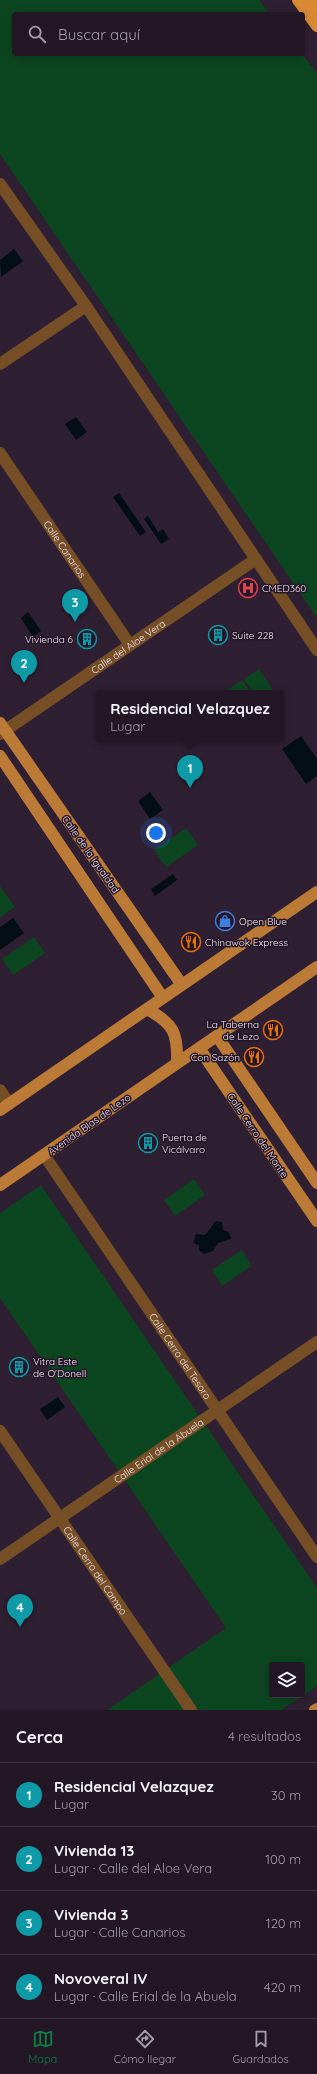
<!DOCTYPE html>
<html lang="es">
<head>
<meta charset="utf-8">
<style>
  body { margin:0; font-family:Quicksand,sans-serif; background:#2f2432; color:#f1f3f6 }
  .controls { position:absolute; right:12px; bottom:12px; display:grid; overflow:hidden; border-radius:4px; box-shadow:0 2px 10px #0003 }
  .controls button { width:36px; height:36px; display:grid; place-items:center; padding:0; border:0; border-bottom:1px solid #403643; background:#231726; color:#f1f3f6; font:20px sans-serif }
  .you { position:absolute; left:156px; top:833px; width:14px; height:14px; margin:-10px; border:3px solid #fff; border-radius:50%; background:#1a73e8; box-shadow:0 0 0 6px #1a73e833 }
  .badge { display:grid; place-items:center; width:26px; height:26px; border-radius:50%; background:#0b8043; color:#fff; font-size:13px; font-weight:700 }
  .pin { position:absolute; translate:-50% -33px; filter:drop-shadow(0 1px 2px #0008) }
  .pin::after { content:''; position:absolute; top:21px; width:14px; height:12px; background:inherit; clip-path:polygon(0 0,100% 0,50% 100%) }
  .popup { position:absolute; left:96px; top:690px; width:188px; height:52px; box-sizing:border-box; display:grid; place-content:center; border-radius:4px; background:#231726; filter:drop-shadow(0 1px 3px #0005); font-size:13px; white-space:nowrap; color:#a39fa7 }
  .popup b { font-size:15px; color:#f1f3f6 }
  .popup::after { content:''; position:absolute; left:50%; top:100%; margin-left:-8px; border:8px solid transparent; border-top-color:#231726 }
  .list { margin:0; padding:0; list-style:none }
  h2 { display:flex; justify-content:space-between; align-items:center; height:52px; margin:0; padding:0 16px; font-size:17px }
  h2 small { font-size:13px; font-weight:400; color:#a39fa7 }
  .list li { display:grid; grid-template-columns:26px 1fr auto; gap:12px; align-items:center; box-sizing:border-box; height:64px; padding:0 16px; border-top:1px solid #403643 }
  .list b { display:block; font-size:15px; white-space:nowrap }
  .list p { margin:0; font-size:13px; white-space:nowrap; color:#a39fa7 }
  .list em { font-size:13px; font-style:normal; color:#a39fa7 }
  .icon { flex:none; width:22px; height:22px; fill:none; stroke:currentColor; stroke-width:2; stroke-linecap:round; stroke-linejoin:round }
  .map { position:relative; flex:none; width:317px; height:1710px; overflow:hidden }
  .search { position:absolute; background:#231726; box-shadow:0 2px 10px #0003; left:12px; right:12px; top:12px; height:44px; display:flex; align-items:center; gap:10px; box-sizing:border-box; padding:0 14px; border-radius:4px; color:#a39fa7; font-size:15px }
  .sheet { height:308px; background:#231726 }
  nav { display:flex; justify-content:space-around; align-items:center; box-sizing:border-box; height:56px; border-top:1px solid #403643; background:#231726; font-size:11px; color:#a39fa7 }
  nav a { display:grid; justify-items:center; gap:2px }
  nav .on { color:#0b8043 }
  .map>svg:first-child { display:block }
  .green { fill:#0c4620; fill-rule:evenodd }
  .water { fill:#040f15 }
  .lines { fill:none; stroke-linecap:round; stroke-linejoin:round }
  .minor { stroke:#774f27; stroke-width:12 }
  .major { stroke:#bb7a35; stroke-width:12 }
  .highway { stroke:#d88933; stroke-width:12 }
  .labels { text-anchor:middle; stroke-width:3; stroke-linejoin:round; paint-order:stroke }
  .street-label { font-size:10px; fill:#f0e6f2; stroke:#251628 }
  .poi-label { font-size:10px; fill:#f0e6f2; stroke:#251628; text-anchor:start }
</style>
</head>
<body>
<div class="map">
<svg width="317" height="1710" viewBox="0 0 317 1710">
  <rect width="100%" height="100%" fill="#2f1f32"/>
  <path class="green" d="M0 0H259L270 14H14V54H302L317 73V618L0 154Z
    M259 669 275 693H254L244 679Z
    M242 680 251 693H228L227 690Z
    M186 828 198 845 166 867 154 850Z
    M0 886 15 907 0 917Z
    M34 937 45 953 13 975 2 959Z
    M194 1179 205 1195 175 1216 164 1200Z
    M41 1185 317 1588V1686L281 1710H107L226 1628 0 1298V1213ZM272 1665H302V1695H272Z
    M242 1250 251 1266 222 1286 212 1270Z"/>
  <path class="water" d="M14 249 23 261 1 277 0 260Z
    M76 417 87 432 76 440 65 424Z
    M119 493 146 532 140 536 113 497Z
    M148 516 158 532 163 529 169 539 161 544 144 519Z
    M28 612 41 631 33 637 21 618Z
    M301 736 317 759V776L306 784 282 749Z
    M150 792 163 810 150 819 138 801Z
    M173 874 177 880 155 896 151 889Z
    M13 918 24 933 0 950V927Z
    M216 1221 222 1222 223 1230 229 1232 231 1239 218 1243 213 1251 204 1254 199 1250V1245L193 1243 196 1234 205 1235Z
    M58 1397 65 1407 47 1420 40 1409Z"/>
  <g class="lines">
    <g class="minor">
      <path d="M0 184 86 306 317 650"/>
      <path d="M0 364 86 306"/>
      <path id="s1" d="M0 453 130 645"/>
      <path id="s2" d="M0 734 256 559"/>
      <path d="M0 1090 9 1104"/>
      <path id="s3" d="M44 1155 317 1557"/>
      <path id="s4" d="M0 1431 191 1710"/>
      <path id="s5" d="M0 1559 317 1342"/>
    </g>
    <path class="major" d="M0 723 182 985
      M0 756 163 998
      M147 1009C174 1024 178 1033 177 1063
      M217 1036 317 1183
      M199 1048 317 1221
      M0 1110 317 892
      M0 1185 317 967
      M315 1710 317 1709"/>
    <path class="highway" d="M298 0 317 26
      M309 0 317 9"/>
  </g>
  <defs>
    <symbol id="hospital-ring" viewBox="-11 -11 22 22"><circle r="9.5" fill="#251628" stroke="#e0444e" stroke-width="1.5"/><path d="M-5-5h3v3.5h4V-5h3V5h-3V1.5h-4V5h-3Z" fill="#e0444e"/></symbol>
    <symbol id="building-ring" viewBox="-11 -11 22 22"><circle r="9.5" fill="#251628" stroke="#0f9aa8" stroke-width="1.5"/><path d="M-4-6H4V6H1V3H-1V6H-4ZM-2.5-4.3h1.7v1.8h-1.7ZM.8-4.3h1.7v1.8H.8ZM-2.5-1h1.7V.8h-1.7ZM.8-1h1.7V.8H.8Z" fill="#0f9aa8"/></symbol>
    <symbol id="shop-ring" viewBox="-11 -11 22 22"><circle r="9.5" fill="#251628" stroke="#3f7fe0" stroke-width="1.5"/><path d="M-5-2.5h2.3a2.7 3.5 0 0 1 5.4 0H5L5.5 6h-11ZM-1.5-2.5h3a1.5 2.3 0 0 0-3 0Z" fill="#3f7fe0"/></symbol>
    <symbol id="restaurant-ring" viewBox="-11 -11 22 22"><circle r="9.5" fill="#251628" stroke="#e8710a" stroke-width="1.5"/><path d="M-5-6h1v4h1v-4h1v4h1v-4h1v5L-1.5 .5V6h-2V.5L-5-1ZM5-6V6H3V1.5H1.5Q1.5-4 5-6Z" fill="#e8710a"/></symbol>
  </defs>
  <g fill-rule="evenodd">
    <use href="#hospital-ring" x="237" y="577" width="22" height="22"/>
    <use href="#building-ring" x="207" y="624" width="22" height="22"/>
    <use href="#building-ring" x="76" y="628" width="22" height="22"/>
    <use href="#shop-ring" x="214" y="910" width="22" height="22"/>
    <use href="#restaurant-ring" x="180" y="931" width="22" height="22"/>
    <use href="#restaurant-ring" x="262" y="1019" width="22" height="22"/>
    <use href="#restaurant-ring" x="243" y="1046" width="22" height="22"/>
    <use href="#building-ring" x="137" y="1132" width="22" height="22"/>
    <use href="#building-ring" x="8" y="1356" width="22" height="22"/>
  </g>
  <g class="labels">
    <g class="street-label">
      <text dy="4" stroke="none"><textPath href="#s1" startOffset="116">Calle Canarios</textPath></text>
      <text dy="4" stroke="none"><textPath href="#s2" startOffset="155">Calle del Aloe Vera</textPath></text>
      <text transform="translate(91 854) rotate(55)" y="4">Calle de la Igualdad</text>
      <text transform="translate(89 1124) rotate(-35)" y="4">Avenida Blas de Lezo</text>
      <text transform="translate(258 1135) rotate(56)" y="4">Calle Cerro del Monte</text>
      <text dy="4" stroke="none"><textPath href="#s3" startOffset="243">Calle Cerro del Tesoro</textPath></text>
      <text dy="4" stroke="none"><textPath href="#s5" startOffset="192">Calle Erial de la Abuela</textPath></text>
      <text dy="4" stroke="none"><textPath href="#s4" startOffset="169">Calle Cerro del Campo</textPath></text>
    </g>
    <g class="poi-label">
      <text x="262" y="592">CMED360</text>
      <text x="232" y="639">Suite 228</text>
      <text x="73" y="643" text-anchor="end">Vivienda 6</text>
      <text x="239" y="925">Open Blue</text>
      <text x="205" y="946">Chinawok Express</text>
      <text x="259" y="1028" text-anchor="end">La Taberna<tspan x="259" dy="12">de Lezo</tspan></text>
      <text x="240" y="1061" text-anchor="end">Con Sazón</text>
      <text x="162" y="1141">Puerta de<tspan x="162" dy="12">Vicálvaro</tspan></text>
      <text x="33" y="1365">Vitra Este<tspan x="33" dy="12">de O'Donell</tspan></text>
    </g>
  </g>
</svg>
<div class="controls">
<button><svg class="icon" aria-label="layers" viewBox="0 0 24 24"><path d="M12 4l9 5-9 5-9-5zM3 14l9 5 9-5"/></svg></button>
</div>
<div class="you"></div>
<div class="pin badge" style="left:190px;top:788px;background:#0f9aa8">1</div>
<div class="popup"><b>Residencial Velazquez</b>Lugar</div>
<div class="pin badge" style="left:24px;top:683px;background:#0f9aa8">2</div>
<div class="pin badge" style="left:75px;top:622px;background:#0f9aa8">3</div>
<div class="pin badge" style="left:20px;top:1627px;background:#0f9aa8">4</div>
<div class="search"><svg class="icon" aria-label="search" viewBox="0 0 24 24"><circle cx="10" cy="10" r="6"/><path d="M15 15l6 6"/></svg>Buscar aquí</div>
</div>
<section class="sheet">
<h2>Cerca<small>4 resultados</small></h2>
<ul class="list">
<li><span class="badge" style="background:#0f9aa8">1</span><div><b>Residencial Velazquez</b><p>Lugar</p></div><em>30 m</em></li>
<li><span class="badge" style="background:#0f9aa8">2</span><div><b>Vivienda 13</b><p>Lugar · Calle del Aloe Vera</p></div><em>100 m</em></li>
<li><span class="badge" style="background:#0f9aa8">3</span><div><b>Vivienda 3</b><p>Lugar · Calle Canarios</p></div><em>120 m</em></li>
<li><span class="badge" style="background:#0f9aa8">4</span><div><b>Novoveral IV</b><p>Lugar · Calle Erial de la Abuela</p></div><em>420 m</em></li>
</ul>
</section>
<nav>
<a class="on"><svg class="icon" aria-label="map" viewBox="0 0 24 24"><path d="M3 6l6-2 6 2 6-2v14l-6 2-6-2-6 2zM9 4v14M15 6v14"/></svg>Mapa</a>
<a><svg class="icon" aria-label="directions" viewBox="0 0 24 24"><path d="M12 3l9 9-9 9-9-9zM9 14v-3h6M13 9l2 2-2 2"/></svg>Cómo llegar</a>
<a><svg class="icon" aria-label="saved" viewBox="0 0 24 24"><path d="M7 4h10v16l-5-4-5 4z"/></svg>Guardados</a>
</nav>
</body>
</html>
